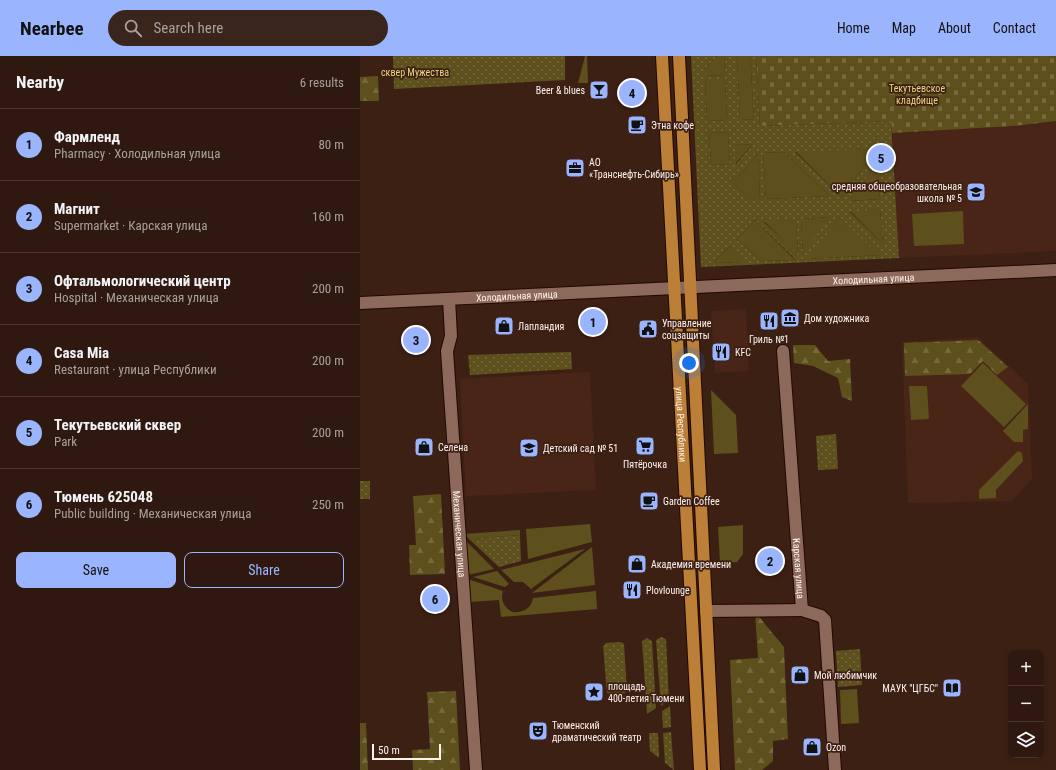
<!DOCTYPE html>
<html lang="en">
<head>
<meta charset="utf-8">
<style>
  body { margin:0; font-family:"Roboto Condensed",sans-serif; background:#3a251d; color:#f1f3f6 }
  .controls { position:absolute; right:12px; bottom:12px; display:grid; overflow:hidden; border-radius:8px; box-shadow:0 2px 6px #0003 }
  .controls button { width:36px; height:36px; display:grid; place-items:center; padding:0; border:0; border-bottom:1px solid #49372f; background:#2e180f; color:#f1f3f6; font:20px sans-serif }
  .scale { position:absolute; left:12px; bottom:10px; width:69px; box-sizing:border-box; padding-left:4px; border:2px solid #fef2ed; border-top:0; font-size:11px; line-height:14px; white-space:nowrap; color:#fef2ed; -webkit-text-stroke:3px #3d2014; paint-order:stroke }
  .you { position:absolute; left:329px; top:307px; width:14px; height:14px; margin:-10px; border:3px solid #fff; border-radius:50%; background:#1a73e8; box-shadow:0 0 0 6px #1a73e833 }
  .badge { display:grid; place-items:center; width:26px; height:26px; border-radius:50%; background:#9ab5fd; color:#111; font-size:13px; font-weight:700 }
  .pin { position:absolute; translate:-50% -50%; border:2px solid #fff; box-shadow:0 1px 4px #0006 }
  .list { margin:0; padding:0; list-style:none }
  h2 { display:flex; justify-content:space-between; align-items:center; height:52px; margin:0; padding:0 16px; font-size:17px }
  h2 small { font-size:13px; font-weight:400; color:#a7a09e }
  .list li { display:grid; grid-template-columns:26px 1fr auto; gap:12px; align-items:center; box-sizing:border-box; height:72px; padding:0 16px; border-top:1px solid #49372f }
  .list b { display:block; font-size:15px; white-space:nowrap }
  .list p { margin:0; font-size:13px; white-space:nowrap; color:#a7a09e }
  .list em { font-size:13px; font-style:normal; color:#a7a09e }
  .actions { display:flex; gap:8px; padding:12px 16px }
  .actions a { flex:1; padding:9px 0; border:1px solid #9ab5fd; border-radius:8px; text-align:center; font-size:14px; color:#9ab5fd }
  .actions .main { background:#9ab5fd; color:#111 }
  .icon { flex:none; width:22px; height:22px; fill:none; stroke:currentColor; stroke-width:2; stroke-linecap:round; stroke-linejoin:round }
  .map { position:relative; flex:none; width:696px; height:714px; overflow:hidden }
  header { display:flex; align-items:center; gap:24px; box-sizing:border-box; height:56px; padding:0 20px; background:#9ab5fd; color:#111 }
  header strong { font-size:19px }
  nav { display:flex; gap:22px; margin-inline-start:auto; font-size:14px }
  .search { width:280px; height:36px; background:#3a251d; display:flex; align-items:center; gap:10px; box-sizing:border-box; padding:0 14px; border-radius:22px; color:#a7a09e; font-size:15px }
  main { display:flex }
  aside { flex:1; background:#2e180f }
  .map>svg:first-child { display:block }
  .built { fill:#492517 }
  .grass { fill:#5d501c }
  .forest { fill:url(#forest-firs) }
  .cemetery { fill:url(#cemetery-stones) }
  .park { fill:url(#park-dots); fill-rule:evenodd }
  .lines { fill:none; stroke-linecap:round; stroke-linejoin:round }
  .minor-casing { stroke:#220801; stroke-width:14 }
  .major-casing { stroke:#220801; stroke-width:14 }
  .minor { stroke:#8c695b; stroke-width:12 }
  .major { stroke:#bb7f37; stroke-width:12 }
  .labels { text-anchor:middle; stroke-width:3.5; stroke-linejoin:round; paint-order:stroke }
  .park-label { font-size:10px; fill:#ebd582; stroke:#3d2014 }
  .poi-label { font-size:10px; fill:#fef2ed; stroke:#3d2014; text-anchor:start }
  .street-label { font-size:10px; fill:#fef2ed; stroke:#3d2014 }
</style>
</head>
<body>
<header>
<strong>Nearbee</strong>
<div class="search"><svg class="icon" aria-label="search" viewBox="0 0 24 24"><circle cx="10" cy="10" r="6"/><path d="M15 15l6 6"/></svg>Search here</div>
<nav><a>Home</a><a>Map</a><a>About</a><a>Contact</a></nav>
</header>
<main>
<aside>
<h2>Nearby<small>6 results</small></h2>
<ul class="list">
<li><span class="badge">1</span><div><b>Фармленд</b><p>Pharmacy · Холодильная улица</p></div><em>80 m</em></li>
<li><span class="badge">2</span><div><b>Магнит</b><p>Supermarket · Карская улица</p></div><em>160 m</em></li>
<li><span class="badge">3</span><div><b>Офтальмологический центр</b><p>Hospital · Механическая улица</p></div><em>200 m</em></li>
<li><span class="badge">4</span><div><b>Casa Mia</b><p>Restaurant · улица Республики</p></div><em>200 m</em></li>
<li><span class="badge">5</span><div><b>Текутьевский сквер</b><p>Park</p></div><em>200 m</em></li>
<li><span class="badge">6</span><div><b>Тюмень 625048</b><p>Public building · Механическая улица</p></div><em>250 m</em></li>
</ul>
<div class="actions"><a class="main">Save</a><a>Share</a></div>
</aside>
<div class="map">
<svg width="696" height="714" viewBox="0 0 696 714">
  <defs>
    <pattern id="forest-firs" width="22" height="20" patternUnits="userSpaceOnUse"><rect width="22" height="20" fill="#5d501c"/><path d="M5 1l3.5 6h-7zM16 11l3.5 6h-7z" fill="#756a3d"/></pattern>
    <pattern id="cemetery-stones" width="16" height="16" patternUnits="userSpaceOnUse"><rect width="16" height="16" fill="#5d501c"/><path d="M2 7V4a2 2 0 0 1 4 0v3zM10 15v-3a2 2 0 0 1 4 0v3z" fill="#756a3d"/></pattern>
    <pattern id="park-dots" width="8" height="8" patternUnits="userSpaceOnUse"><rect width="8" height="8" fill="#5d501c"/><path d="M2 2h.1M6 6h.1" fill="none" stroke="#756a3d" stroke-width="1.8" stroke-linecap="round"/></pattern>
  </defs>
  <rect width="100%" height="100%" fill="#3d2014"/>
  <path class="built" d="M696 65V195L539 202 532 77 653 70Z
    M386 253 389 315 355 317 351 255Z
    M618 281 668 328 672 423 652 445 548 447 542 286Z
    M230 316 236 434 106 440 100 323Z"/>
  <path class="grass" d="M225 0H227L228 27H218Z
    M357 0H364L365 19 345 20V13Z
    M377 0H390L394 63 380 64Z
    M345 23H365L367 64 347 65Z
    M368 76 370 108 351 109 349 77Z
    M393 88 375 108V89Z
    M516 93 482 141 435 95Z
    M424 96 470 140 406 143 403 97Z
    M398 98 400 143H390L373 127Z
    M517 107 520 143 490 145Z
    M520 153 523 188 490 155Z
    M603 155 604 188 554 190 552 158Z
    M470 161 443 199 441 163Z
    M479 161 521 199 448 203Z
    M395 164 435 204 401 205 377 183Z
    M436 164 438 199 404 165Z
    M370 190 387 206 357 207 355 205Z
    M623 307 666 348 644 371 601 330Z
    M549 330H567L569 363 551 364Z
    M351 334 376 359 378 397 354 398Z
    M668 348V373L663 374V386H654L643 375Z
    M658 395 662 397 663 405 636 434V442L619 443V434Z
    M230 468 232 486 168 503 166 473Z
    M383 469V498L377 506 360 507 358 471Z
    M160 474V479L109 483 104 478Z
    M105 484 134 513 108 519Z
    M232 491 235 529 172 537Z
    M225 493 171 533 163 526H154L141 514Z
    M137 515 149 528 145 531 113 521Z
    M108 523 143 535C140 544 144 551 152 556 163 557 171 553 173 542L236 535 237 553 141 561 139 544 110 546Z
    M497 633 499 667 481 668 480 634Z"/>
  <path class="forest" d="M18 20 19 45H0V21Z
    M618 284 648 311 637 319 623 305 610 318 545 320 544 287Z
    M433 289H455L468 305 490 303 492 345 482 341 478 322 453 310 434 307Z
    M81 438 85 518 50 519 49 489H56L53 440Z
    M395 556 424 591 428 683 413 685V705L402 714H375L370 604 398 602Z
    M96 635 100 714H53L52 694 70 693 67 636Z
    M0 667H6L8 714H0Z"/>
  <path class="cemetery" d="M396 0H696V65L653 70 532 77 531 65 400 70Z"/>
  <path class="park" d="M33 0H205V24L34 33Z
    M331 0H357L345 13 346 20 365 19 364 0H377L380 64 394 63 390 0H396L400 70 531 65 539 202 341 211ZM365 23 367 64 347 65 345 24ZM368 76 370 108 351 109 349 77ZM393 88 376 108 375 89ZM516 93 482 141 435 96 515 93ZM424 96 470 140 406 143 403 97ZM398 98 400 143H390L373 127ZM517 107 520 143 491 145V144ZM520 153 523 188 490 156ZM469 161 443 198 441 163ZM479 161 520 199 449 203ZM395 164 435 203V204L401 205 377 183ZM436 164 438 198 404 166ZM370 190 386 206 357 207 355 205Z
    M211 296 212 313 110 319 108 299Z
    M476 378 478 413 458 414 456 380Z
    M0 425H10V443H0Z
    M160 479 161 505 139 511 109 483Z
    M301 581 306 583 309 644 301 650 296 584Z
    M287 582 292 585 296 652 287 658 282 585Z
    M261 586 264 588 267 635C262 640 253 641 247 637L243 590 246 587Z
    M500 593 502 629 478 631 476 595Z
    M310 650 311 671 303 672 302 655Z
    M311 676 314 714 305 707 303 677Z
    M289 677H298L299 702 290 695Z"/>
  <g class="lines">
    <defs>
      <g id="minor">
        <path id="s1" d="M89 243 91 280 87 295 116 714"/>
        <path id="s2" d="M0 247 696 214"/>
        <path id="s3" d="M423 295 442 554 461 560 465 564 475 714"/>
        <path d="M346 555 442 554"/>
      </g>
      <g id="major">
        <path id="s4" d="M302 0 340 714"/>
        <path d="M319 0 354 714"/>
      </g>
    </defs>
    <use href="#minor" class="minor-casing"/>
    <use href="#major" class="major-casing"/>
    <use href="#minor" class="minor"/>
    <use href="#major" class="major"/>
  </g>
  <defs>
    <symbol id="bar-square" viewBox="-11 -11 22 22"><rect x="-9" y="-9" width="18" height="18" rx="4" fill="#9ab5fd" stroke="#3d2014"/><path d="M-6-5H6L.8 .8V4.5H3.5V6h-7V4.5H-.8V.8Z" fill="#111"/></symbol>
    <symbol id="cafe-square" viewBox="-11 -11 22 22"><rect x="-9" y="-9" width="18" height="18" rx="4" fill="#9ab5fd" stroke="#3d2014"/><path d="M-5.5-4.5H6V0H3Q3 3.5 0 3.5H-2.5Q-5.5 3.5-5.5 0ZM3-3.2v2h1.7v-2ZM-6 4.5H4V6H-6Z" fill="#111"/></symbol>
    <symbol id="office-square" viewBox="-11 -11 22 22"><rect x="-9" y="-9" width="18" height="18" rx="4" fill="#9ab5fd" stroke="#3d2014"/><path d="M-6-3h4V-5.5h4V-3h4V5H-6ZM-1-4.5V-3h2v-1.5ZM-6 0V1H6V0Z" fill="#111"/></symbol>
    <symbol id="school-square" viewBox="-11 -11 22 22"><rect x="-9" y="-9" width="18" height="18" rx="4" fill="#9ab5fd" stroke="#3d2014"/><path d="M0-5L7-2L0 1L-7-2ZM-4 1L0 2.5L4 1V4Q0 6-4 4Z" fill="#111"/></symbol>
    <symbol id="museum-square" viewBox="-11 -11 22 22"><rect x="-9" y="-9" width="18" height="18" rx="4" fill="#9ab5fd" stroke="#3d2014"/><path d="M0-6L6-3V-2H-6V-3ZM-5-1h2V3h-2ZM-1-1h2V3h-2ZM3-1h2V3H3ZM-6 4H6V6H-6Z" fill="#111"/></symbol>
    <symbol id="restaurant-square" viewBox="-11 -11 22 22"><rect x="-9" y="-9" width="18" height="18" rx="4" fill="#9ab5fd" stroke="#3d2014"/><path d="M-5-6h1v4h1v-4h1v4h1v-4h1v5L-1.5 .5V6h-2V.5L-5-1ZM5-6V6H3V1.5H1.5Q1.5-4 5-6Z" fill="#111"/></symbol>
    <symbol id="shop-square" viewBox="-11 -11 22 22"><rect x="-9" y="-9" width="18" height="18" rx="4" fill="#9ab5fd" stroke="#3d2014"/><path d="M-5-2.5h2.3a2.7 3.5 0 0 1 5.4 0H5L5.5 6h-11ZM-1.5-2.5h3a1.5 2.3 0 0 0-3 0Z" fill="#111"/></symbol>
    <symbol id="civic-square" viewBox="-11 -11 22 22"><rect x="-9" y="-9" width="18" height="18" rx="4" fill="#9ab5fd" stroke="#3d2014"/><path d="M-.6-6.5H3V-4.5H.6V-3L4-1V1h2V6H-6V1h2V-1L-.6-3ZM-1.2 2.5V6h2.4V2.5Z" fill="#111"/></symbol>
    <symbol id="supermarket-square" viewBox="-11 -11 22 22"><rect x="-9" y="-9" width="18" height="18" rx="4" fill="#9ab5fd" stroke="#3d2014"/><path d="M-6-5.5h2.5l.6 2H6L4.5 2H-2.5L-4.4-4H-6ZM-1.5 3.2a1.3 1.3 0 1 0 .1 0ZM3 3.2a1.3 1.3 0 1 0 .1 0Z" fill="#111"/></symbol>
    <symbol id="library-square" viewBox="-11 -11 22 22"><rect x="-9" y="-9" width="18" height="18" rx="4" fill="#9ab5fd" stroke="#3d2014"/><path d="M-6-4Q-3-5.5-.7-3.5V5Q-3 3-6 4ZM6-4Q3-5.5 .7-3.5V5Q3 3 6 4Z" fill="#111"/></symbol>
    <symbol id="sight-square" viewBox="-11 -11 22 22"><rect x="-9" y="-9" width="18" height="18" rx="4" fill="#9ab5fd" stroke="#3d2014"/><path d="M0-6L1.8-2.2L6-1.7L2.9 1.2L3.7 5.4L0 3.3L-3.7 5.4L-2.9 1.2L-6-1.7L-1.8-2.2Z" fill="#111"/></symbol>
    <symbol id="theatre-square" viewBox="-11 -11 22 22"><rect x="-9" y="-9" width="18" height="18" rx="4" fill="#9ab5fd" stroke="#3d2014"/><path d="M-5-5.5Q0-4 5-5.5V0Q5 5 0 6Q-5 5-5 0ZM-3.3-2.5H-1v1.5H-3.3ZM1-2.5H3.3v1.5H1ZM-2.8 1Q0 5.5 2.8 1Z" fill="#111"/></symbol>
  </defs>
  <g fill-rule="evenodd">
    <use href="#bar-square" x="228" y="23" width="22" height="22"/>
    <use href="#cafe-square" x="266" y="58" width="22" height="22"/>
    <use href="#office-square" x="204" y="101" width="22" height="22"/>
    <use href="#school-square" x="605" y="125" width="22" height="22"/>
    <use href="#museum-square" x="419" y="251" width="22" height="22"/>
    <use href="#restaurant-square" x="398" y="254" width="22" height="22"/>
    <use href="#shop-square" x="133" y="259" width="22" height="22"/>
    <use href="#civic-square" x="277" y="262" width="22" height="22"/>
    <use href="#restaurant-square" x="350" y="285" width="22" height="22"/>
    <use href="#supermarket-square" x="274" y="379" width="22" height="22"/>
    <use href="#shop-square" x="53" y="380" width="22" height="22"/>
    <use href="#school-square" x="158" y="381" width="22" height="22"/>
    <use href="#cafe-square" x="278" y="434" width="22" height="22"/>
    <use href="#shop-square" x="266" y="497" width="22" height="22"/>
    <use href="#restaurant-square" x="261" y="523" width="22" height="22"/>
    <use href="#shop-square" x="429" y="608" width="22" height="22"/>
    <use href="#library-square" x="581" y="621" width="22" height="22"/>
    <use href="#sight-square" x="223" y="625" width="22" height="22"/>
    <use href="#theatre-square" x="167" y="664" width="22" height="22"/>
    <use href="#shop-square" x="441" y="680" width="22" height="22"/>
  </g>
  <g class="labels">
    <g class="park-label">
      <text x="55" y="20">сквер Мужества</text>
      <text x="557" y="36">Текутьевское<tspan x="557" dy="12">кладбище</tspan></text>
    </g>
    <g class="poi-label">
      <text x="225" y="38" text-anchor="end">Beer &amp; blues</text>
      <text x="291" y="73">Этна кофе</text>
      <text x="229" y="110">АО<tspan x="229" dy="12">«Транснефть-Сибирь»</tspan></text>
      <text x="602" y="134" text-anchor="end">средняя общеобразовательная<tspan x="602" dy="12">школа № 5</tspan></text>
      <text x="444" y="266">Дом художника</text>
      <text x="302" y="271">Управление<tspan x="302" dy="12">соцзащиты</tspan></text>
      <text x="158" y="274">Лапландия</text>
      <text x="409" y="287" text-anchor="middle">Гриль №1</text>
      <text x="375" y="300">KFC</text>
      <text x="78" y="395">Селена</text>
      <text x="183" y="396">Детский сад № 51</text>
      <text x="285" y="412" text-anchor="middle">Пятёрочка</text>
      <text x="303" y="449">Garden Coffee</text>
      <text x="291" y="512">Академия времени</text>
      <text x="286" y="538">Plovlounge</text>
      <text x="454" y="623">Мой любимчик</text>
      <text x="248" y="634">площадь<tspan x="248" dy="12">400-летия Тюмени</tspan></text>
      <text x="578" y="636" text-anchor="end">МАУК "ЦГБС"</text>
      <text x="192" y="673">Тюменский<tspan x="192" dy="12">драматический театр</tspan></text>
      <text x="466" y="695">Ozon</text>
    </g>
    <g class="street-label">
      <text dy="4" stroke="none"><textPath href="#s2" startOffset="514">Холодильная улица</textPath></text>
      <text dy="4" stroke="none"><textPath href="#s2" startOffset="157">Холодильная улица</textPath></text>
      <text dy="4" stroke="none"><textPath href="#s4" startOffset="369">улица Республики</textPath></text>
      <text dy="4" stroke="none"><textPath href="#s1" startOffset="236">Механическая улица</textPath></text>
      <text dy="4" stroke="none"><textPath href="#s3" startOffset="218">Карская улица</textPath></text>
    </g>
  </g>
</svg>
<div class="controls">
<button>+</button>
<button>−</button>
<button><svg class="icon" aria-label="layers" viewBox="0 0 24 24"><path d="M12 4l9 5-9 5-9-5zM3 14l9 5 9-5"/></svg></button>
</div>
<div class="scale">50 m</div>
<div class="you"></div>
<div class="pin badge" style="left:233px;top:266px">1</div>
<div class="pin badge" style="left:410px;top:505px">2</div>
<div class="pin badge" style="left:56px;top:284px">3</div>
<div class="pin badge" style="left:272px;top:37px">4</div>
<div class="pin badge" style="left:521px;top:102px">5</div>
<div class="pin badge" style="left:75px;top:543px">6</div>
</div>
</main>
</body>
</html>
